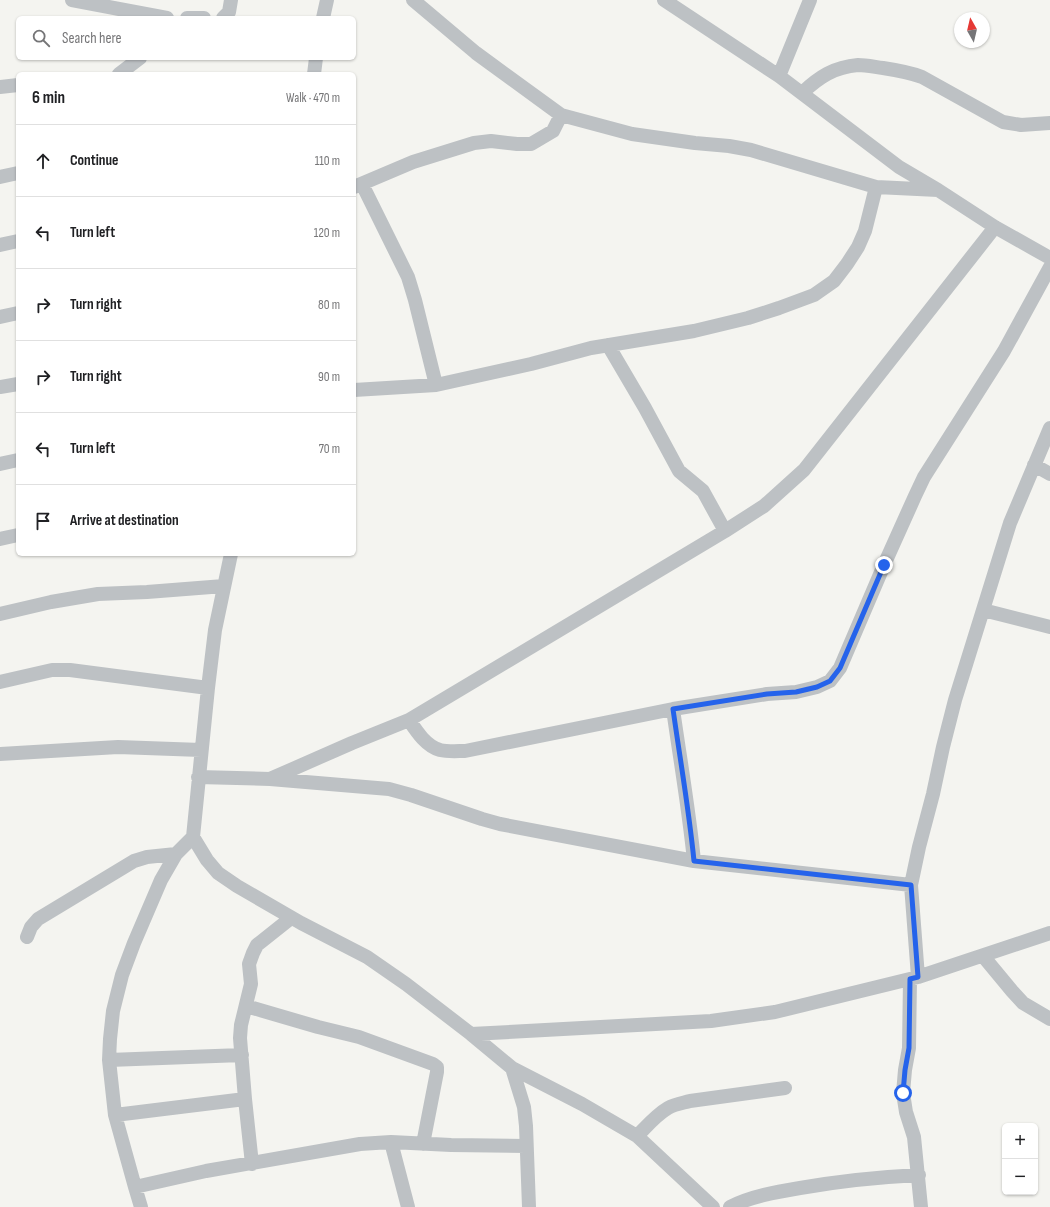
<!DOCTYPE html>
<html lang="en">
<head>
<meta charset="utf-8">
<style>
  body { margin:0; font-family:"Sofia Sans Condensed",sans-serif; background:#f2f2f2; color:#202124 }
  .controls { position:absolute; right:12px; bottom:12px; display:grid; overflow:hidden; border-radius:6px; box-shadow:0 1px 3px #0004 }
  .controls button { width:36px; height:36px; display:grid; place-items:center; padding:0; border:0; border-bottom:1px solid #e0e0e0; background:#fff; color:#202124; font:20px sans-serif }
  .compass { position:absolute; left:954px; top:12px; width:36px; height:36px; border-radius:50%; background:#fff; box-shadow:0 1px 3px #0004; rotate:352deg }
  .stop { position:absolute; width:12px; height:12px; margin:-9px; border:3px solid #2563eb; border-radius:50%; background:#fff }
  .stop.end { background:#2563eb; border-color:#fff; box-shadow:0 1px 4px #0008 }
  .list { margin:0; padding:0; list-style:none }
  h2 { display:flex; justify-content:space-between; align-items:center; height:52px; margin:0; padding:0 16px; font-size:17px }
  h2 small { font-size:13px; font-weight:400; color:#757577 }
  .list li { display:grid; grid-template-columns:26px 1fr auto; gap:12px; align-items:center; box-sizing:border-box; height:72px; padding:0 16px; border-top:1px solid #e0e0e0 }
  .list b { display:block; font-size:15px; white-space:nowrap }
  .list em { font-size:13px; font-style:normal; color:#757577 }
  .icon { flex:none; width:22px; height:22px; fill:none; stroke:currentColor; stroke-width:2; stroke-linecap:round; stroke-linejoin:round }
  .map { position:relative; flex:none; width:1050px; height:1207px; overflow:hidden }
  .search { position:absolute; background:#fff; box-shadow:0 1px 3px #0004; left:16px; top:16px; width:340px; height:44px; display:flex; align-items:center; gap:10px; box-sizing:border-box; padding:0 14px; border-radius:6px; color:#757577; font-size:15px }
  .panel { position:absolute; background:#fff; box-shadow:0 1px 3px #0004; left:16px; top:72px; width:340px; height:484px; border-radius:6px }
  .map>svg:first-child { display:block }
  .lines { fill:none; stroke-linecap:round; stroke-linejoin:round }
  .minor { stroke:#bdc1c4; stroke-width:14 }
  .route { stroke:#2563eb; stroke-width:5 }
</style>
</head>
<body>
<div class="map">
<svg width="1050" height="1207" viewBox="0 0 1050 1207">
  <rect width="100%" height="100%" fill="#f4f4f0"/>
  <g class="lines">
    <path class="minor" d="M72 0 167 18
      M413 0 476 53 561 115 632 134 695 143 729 146 751 150 876 187 938 190
      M664 0 779 76 899 167 938 190 995 227 1050 258
      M187 18H204
      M223 18 229 12 231 0
      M323 18 327 0
      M119 74 140 58
      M314 74 316 58
      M779 76 810 0
      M0 87 18 85
      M802 93C819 77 834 67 858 65 866 65 875 67 883 68 896 70 909 72 922 77L1003 122 1021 125 1050 123
      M0 177 18 173
      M362 184 408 277 415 300 436 385
      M354 187 413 162 474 143 491 141 517 144H531L553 131 561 115
      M0 245 18 241
      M0 317 18 313
      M608 345 645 408 679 471 703 491 725 531
      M0 387 18 384
      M354 390 436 385 531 364 591 348 694 331 748 318 779 308 814 295 834 281 847 264 858 247 865 231 876 187
      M0 464 18 460
      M1034 465 1050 474
      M0 539 18 535
      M231 554 215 630 208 688 193 837 207 860 218 873 237 886 301 923 367 957 406 984 471 1034 512 1068 582 1104 637 1136 713 1207
      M983 610 1050 627
      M0 614 51 602 98 594 147 592 224 586
      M0 682 52 670H70L208 688
      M673 709C680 759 689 810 694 861
      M409 720C417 732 426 746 440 750 448 752 458 751 465 751L673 709 767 694 796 692 817 687 830 681 840 668 884 565 915 496 924 477 1004 351 1050 267
      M0 754 118 747 201 750
      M198 777 270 779 389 789 411 795 482 819 500 824 694 861 911 885
      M270 779 352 743 409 720 725 531 764 506 804 470 995 227
      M27 937 31 927 38 919 134 861 147 857 176 854
      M983 956 1012 991 1023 1003 1050 1019
      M918 977 911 885 919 847 933 794 943 747 955 700 1010 523 1050 428
      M910 979 909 1048 905 1070 903 1093 906 1112 914 1137 921 1207
      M246 1006 318 1027 359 1037 433 1064 437 1067V1072L423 1144
      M471 1034 711 1021 775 1012 918 977 1050 933
      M109 1060 242 1055
      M512 1068 524 1107 526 1126 529 1207
      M245 1099 240 1038 241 1025 251 984 249 964 253 953 257 945 291 918
      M115 1115 245 1099 252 1164
      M637 1136C646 1127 656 1115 668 1108 675 1104 683 1103 690 1101L785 1088
      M391 1142 408 1207
      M135 1187 206 1171 360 1144 391 1142 451 1145 526 1146
      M141 1207 135 1187 115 1115 109 1060 110 1039 113 1011 122 975 134 943 161 880 176 854 193 837
      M730 1207C752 1196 776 1192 800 1188 840 1181 879 1177 919 1175"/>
  </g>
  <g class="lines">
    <path class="route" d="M884 565 840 668 830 681 817 687 796 692 767 694 673 709C680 759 689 810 694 861L911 885 918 977 910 979 909 1048 905 1070 903 1093"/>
  </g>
</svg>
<div class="controls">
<button>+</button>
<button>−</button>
</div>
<svg class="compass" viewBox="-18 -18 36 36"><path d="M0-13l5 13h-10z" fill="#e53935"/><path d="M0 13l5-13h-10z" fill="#757577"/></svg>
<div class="stop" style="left:903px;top:1093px"></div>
<div class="stop end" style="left:884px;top:565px"></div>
<div class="search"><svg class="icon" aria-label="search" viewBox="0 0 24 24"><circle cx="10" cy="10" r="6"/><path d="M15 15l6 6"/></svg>Search here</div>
<section class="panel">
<h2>6 min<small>Walk · 470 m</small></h2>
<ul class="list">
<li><svg class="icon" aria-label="ahead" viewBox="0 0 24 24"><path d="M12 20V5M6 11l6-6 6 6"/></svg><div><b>Continue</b></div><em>110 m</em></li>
<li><svg class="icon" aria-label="left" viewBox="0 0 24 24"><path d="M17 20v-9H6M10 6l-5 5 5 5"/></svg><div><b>Turn left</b></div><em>120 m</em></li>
<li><svg class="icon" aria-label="right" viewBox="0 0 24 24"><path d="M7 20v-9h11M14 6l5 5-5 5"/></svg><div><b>Turn right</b></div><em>80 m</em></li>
<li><svg class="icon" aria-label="right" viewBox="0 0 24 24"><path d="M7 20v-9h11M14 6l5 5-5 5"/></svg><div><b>Turn right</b></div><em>90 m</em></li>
<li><svg class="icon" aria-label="left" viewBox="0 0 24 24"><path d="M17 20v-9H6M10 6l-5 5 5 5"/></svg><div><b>Turn left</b></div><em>70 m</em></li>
<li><svg class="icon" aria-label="arrive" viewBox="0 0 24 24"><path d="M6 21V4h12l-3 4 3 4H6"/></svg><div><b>Arrive at destination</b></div></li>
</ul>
</section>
</div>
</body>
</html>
